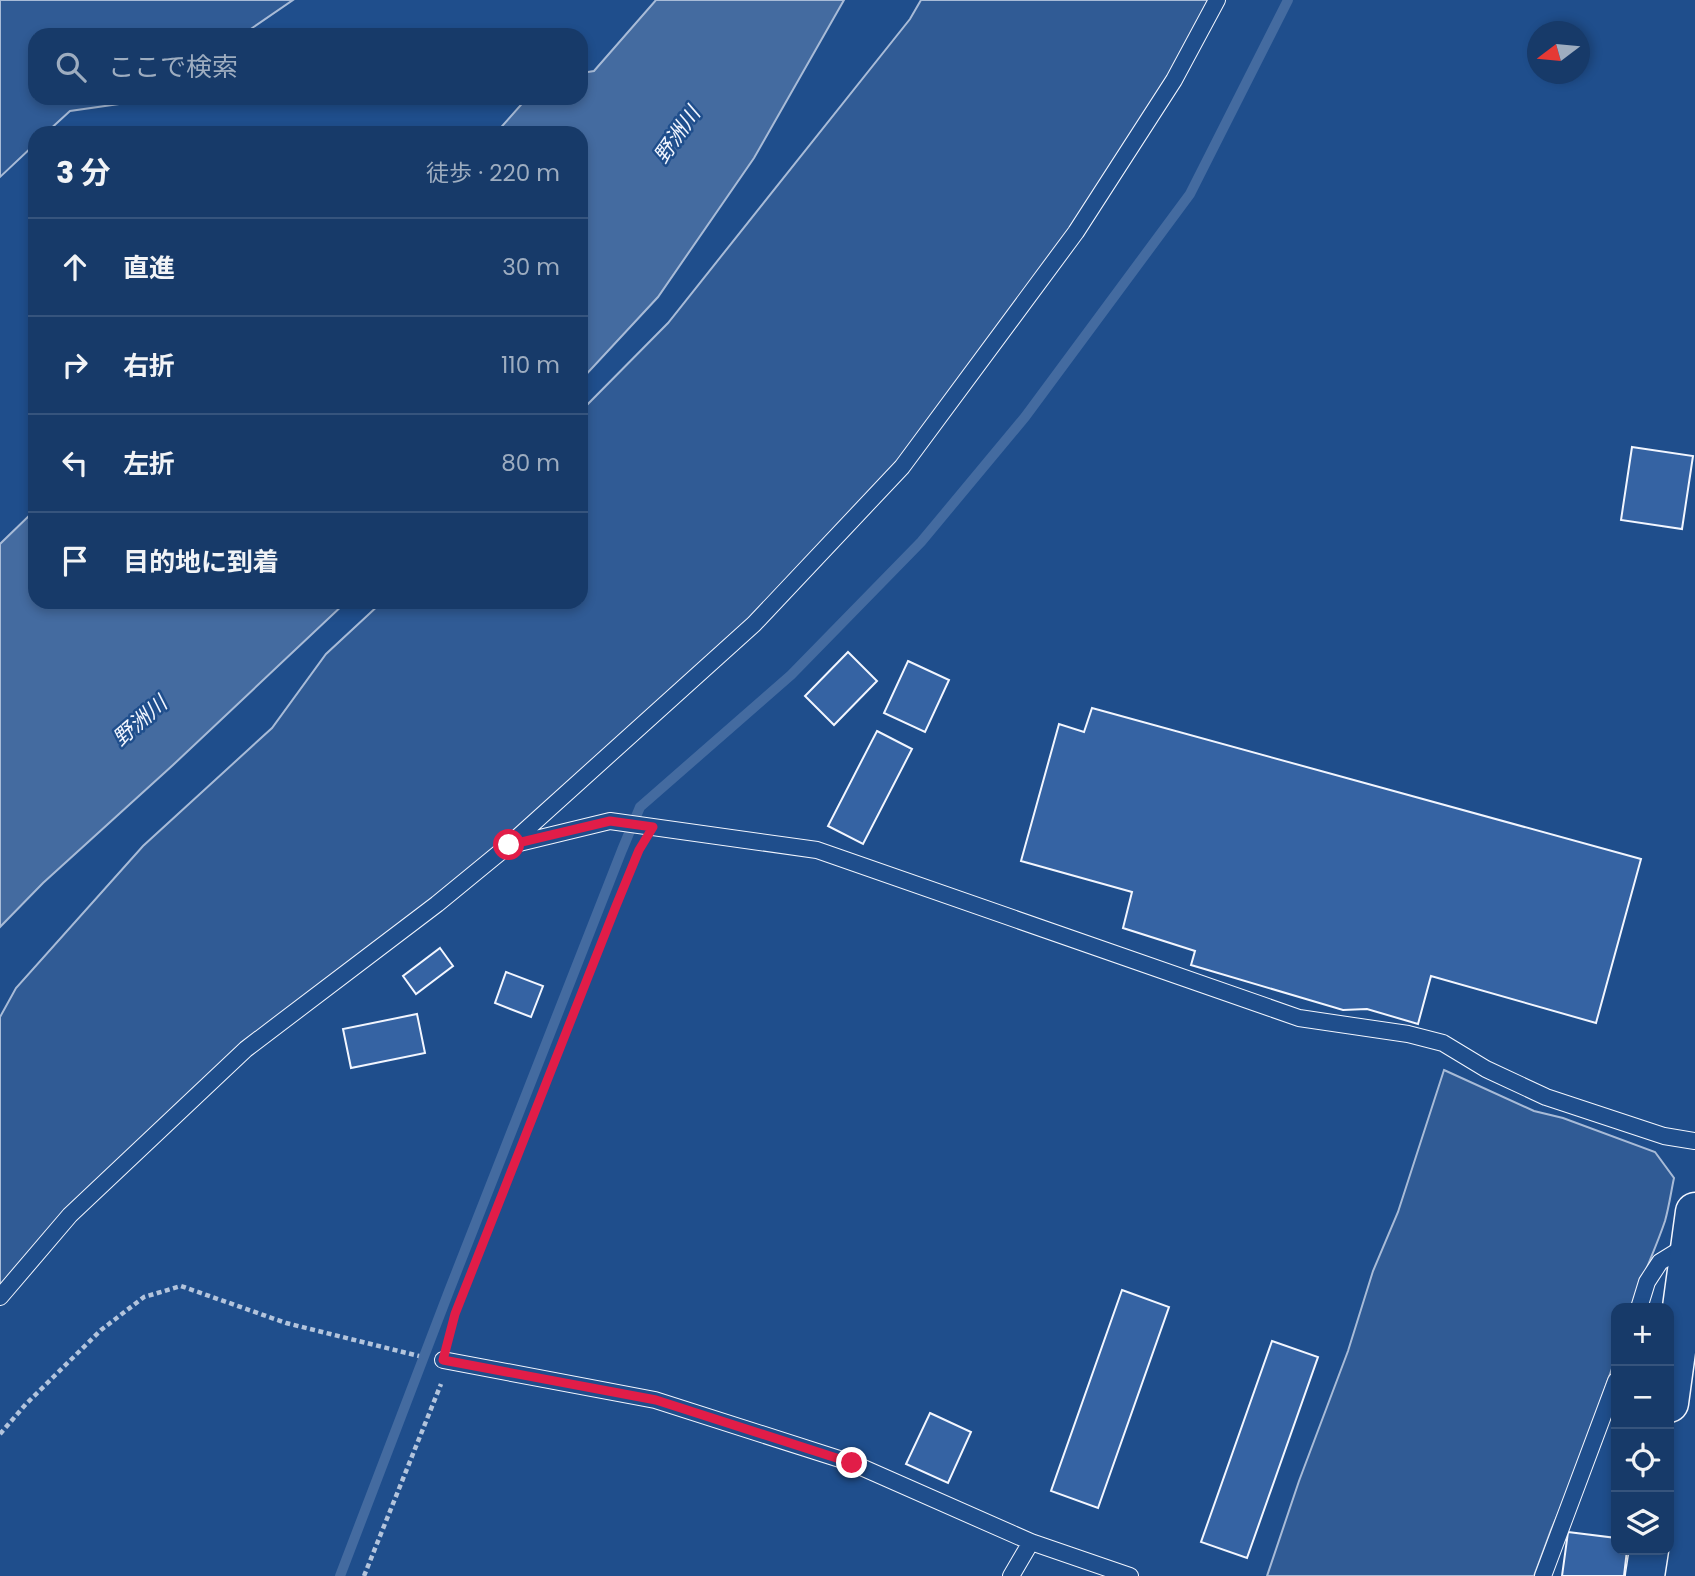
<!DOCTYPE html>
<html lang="ja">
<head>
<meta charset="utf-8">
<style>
  body { margin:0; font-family:Poppins,"Noto Sans JP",sans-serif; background:#244571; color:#f1f3f6 }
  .controls { position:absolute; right:21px; bottom:21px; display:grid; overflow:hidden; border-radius:14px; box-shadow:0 4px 10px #0003 }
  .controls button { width:63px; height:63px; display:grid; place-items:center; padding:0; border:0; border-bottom:2px solid #36547d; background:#173a69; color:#f1f3f6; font:35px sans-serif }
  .compass { position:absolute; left:1527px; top:21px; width:63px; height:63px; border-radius:50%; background:#173a69; box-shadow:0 4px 10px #0003; rotate:254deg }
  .stop { position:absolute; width:21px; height:21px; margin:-16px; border:5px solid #e11d48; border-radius:50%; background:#fff }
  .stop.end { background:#e11d48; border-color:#fff; box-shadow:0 2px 7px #0008 }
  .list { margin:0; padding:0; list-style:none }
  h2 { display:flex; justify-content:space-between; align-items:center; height:91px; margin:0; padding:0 28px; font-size:30px }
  h2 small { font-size:23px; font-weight:400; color:#9eadc0 }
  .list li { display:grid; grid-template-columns:46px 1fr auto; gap:21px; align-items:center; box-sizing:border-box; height:98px; padding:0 28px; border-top:2px solid #36547d }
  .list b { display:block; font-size:26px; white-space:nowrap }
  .list em { font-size:23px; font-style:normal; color:#9eadc0 }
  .icon { flex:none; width:38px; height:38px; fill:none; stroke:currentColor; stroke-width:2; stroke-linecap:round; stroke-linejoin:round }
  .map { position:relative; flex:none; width:1695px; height:1576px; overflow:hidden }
  .search { position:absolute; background:#173a69; box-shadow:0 4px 10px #0003; left:28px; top:28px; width:560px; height:77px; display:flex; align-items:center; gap:18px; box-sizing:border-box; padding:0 24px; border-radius:21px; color:#9eadc0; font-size:26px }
  .panel { position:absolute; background:#173a69; box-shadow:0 4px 10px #0003; left:28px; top:126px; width:560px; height:483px; border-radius:21px }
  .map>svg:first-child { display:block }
  .green { fill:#305b95; stroke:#a8bbd7; stroke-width:2 }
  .water { fill:#446ba0; stroke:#a8bbd7; stroke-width:2 }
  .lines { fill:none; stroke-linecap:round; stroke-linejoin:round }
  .stream { stroke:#446ba0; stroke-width:10 }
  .building { fill:#3563a3; stroke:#f2f6ff; stroke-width:2 }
  .service-casing { stroke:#f2f6ff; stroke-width:18 }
  .trunk-casing { stroke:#f2f6ff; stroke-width:41 }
  .path { stroke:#b3c4dc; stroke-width:4.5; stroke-dasharray:5 3.5; stroke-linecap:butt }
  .service { stroke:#1f4e8c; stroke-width:16 }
  .trunk { stroke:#1f4e8c; stroke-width:38 }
  .route { stroke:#e11d48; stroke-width:9 }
  .labels { text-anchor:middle; stroke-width:5; stroke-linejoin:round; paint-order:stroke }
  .water-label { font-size:21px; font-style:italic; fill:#f2f6ff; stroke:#1f4e8c }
</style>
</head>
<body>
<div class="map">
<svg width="1695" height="1576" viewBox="0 0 1695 1576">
  <rect width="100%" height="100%" fill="#1f4e8c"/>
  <path class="green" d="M0 0H293L242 35H35V98H150L147 100 70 111 46 133H35V144L0 177Z
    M921 0H1208L1165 93 959 388 749 638 220 1080 0 1291V1017L16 988 143 846 272 728 326 654 382 602H581V411L668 323 910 19Z
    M1444 1070 1534 1111 1563 1118 1655 1152 1674 1178C1671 1192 1669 1207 1665 1221 1655 1251 1641 1278 1632 1308H1616V1357L1574 1477 1551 1530 1534 1576H1267L1299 1481 1348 1351 1373 1271 1398 1212Z"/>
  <path class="water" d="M656 0H844L754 158 658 297 581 380V133H496L527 98H581V73L594 71Z
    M35 510V602H346L173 765 43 883 0 927V544Z"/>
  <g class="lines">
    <path class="stream" d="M340 1576 449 1291 622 850 640 807 791 675 921 542 1025 417 1190 194 1288 0"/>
  </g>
  <path class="building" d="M1632 447 1693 456 1682 529 1621 520Z
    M848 652 877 681 834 725 805 696Z
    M908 661 949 680 925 732 884 713Z
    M1092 708 1641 859 1596 1023 1431 976 1418 1024 1367 1009 1343 1010 1191 965 1195 951 1123 928 1132 892 1021 861 1059 724 1084 732Z
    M877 731 912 749 863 844 828 826Z
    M440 948 453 966 416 994 403 976Z
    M506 972 543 986 531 1017 495 1003Z
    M417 1014 425 1053 351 1068 343 1029Z
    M1122 1290 1169 1307 1098 1508 1051 1491Z
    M1272 1341 1318 1357 1247 1558 1201 1542Z
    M930 1413 971 1432 948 1483 906 1464Z
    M1568 1532 1616 1538V1550H1627L1624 1576H1562Z"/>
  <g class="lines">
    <defs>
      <path id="service" d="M511 845 610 821 817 850 1299 1018 1408 1034 1443 1043 1486 1069 1546 1097 1664 1136 1695 1141
        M0 1297 70 1215 246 1049 437 904 509 845 754 624 902 467 1076 232 1174 80 1217 0
        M1639 1308 1647 1282 1660 1262 1686 1246
        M443 1360 655 1400 852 1463 1031 1542 1130 1576
        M1011 1576 1031 1542
        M1543 1576 1616 1381"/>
      <path id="trunk" d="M1669 1403 1695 1212
        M1645 1576 1649 1550"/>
    </defs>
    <use href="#service" class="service-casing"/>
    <use href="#trunk" class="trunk-casing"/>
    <path class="path" d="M449 1338 455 1314 639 851
      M0 1434 26 1404 101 1330 144 1297 181 1286 286 1323 419 1356
      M364 1576 441 1384"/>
    <use href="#service" class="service"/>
    <use href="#trunk" class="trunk"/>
  </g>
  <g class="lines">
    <path class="route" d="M509 845 610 821 653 827 639 850 616 906 455 1314 443 1360 656 1400 852 1463"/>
  </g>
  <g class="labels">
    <g class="water-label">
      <text transform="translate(677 135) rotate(-55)" y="7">野洲川</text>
      <text transform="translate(140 721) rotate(-41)" y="7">野洲川</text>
    </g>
  </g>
</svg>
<div class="controls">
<button>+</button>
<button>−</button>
<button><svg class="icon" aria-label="locate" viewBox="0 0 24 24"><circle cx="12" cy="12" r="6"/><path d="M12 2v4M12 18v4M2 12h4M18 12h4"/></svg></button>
<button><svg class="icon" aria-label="layers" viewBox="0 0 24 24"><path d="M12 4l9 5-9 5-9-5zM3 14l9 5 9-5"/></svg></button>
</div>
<svg class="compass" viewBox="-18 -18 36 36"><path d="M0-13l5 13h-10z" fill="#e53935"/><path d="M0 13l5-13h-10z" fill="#9eadc0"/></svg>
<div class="stop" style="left:509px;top:845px"></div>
<div class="stop end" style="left:852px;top:1463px"></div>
<div class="search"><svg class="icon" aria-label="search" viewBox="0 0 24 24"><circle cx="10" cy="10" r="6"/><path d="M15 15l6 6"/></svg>ここで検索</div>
<section class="panel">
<h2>3 分<small>徒歩 · 220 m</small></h2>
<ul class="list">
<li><svg class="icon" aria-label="ahead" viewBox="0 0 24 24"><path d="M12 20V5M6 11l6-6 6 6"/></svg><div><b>直進</b></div><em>30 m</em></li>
<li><svg class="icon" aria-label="right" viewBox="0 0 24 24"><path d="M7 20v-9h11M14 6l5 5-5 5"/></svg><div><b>右折</b></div><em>110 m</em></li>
<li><svg class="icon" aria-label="left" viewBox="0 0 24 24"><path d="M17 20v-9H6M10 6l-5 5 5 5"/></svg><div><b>左折</b></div><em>80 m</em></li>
<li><svg class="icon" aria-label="arrive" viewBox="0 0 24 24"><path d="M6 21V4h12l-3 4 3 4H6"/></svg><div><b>目的地に到着</b></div></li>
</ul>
</section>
</div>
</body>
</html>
